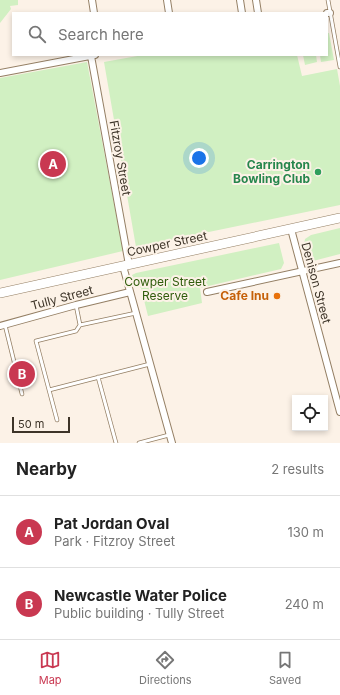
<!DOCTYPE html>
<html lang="en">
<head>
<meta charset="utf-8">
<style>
  body { margin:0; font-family:Inter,sans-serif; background:#f2f2f2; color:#222 }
  .controls { position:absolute; right:12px; bottom:12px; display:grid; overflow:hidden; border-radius:0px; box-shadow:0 2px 6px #0003 }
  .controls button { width:36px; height:36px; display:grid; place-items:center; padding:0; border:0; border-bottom:1px solid #e0e0e0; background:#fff; color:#222; font:20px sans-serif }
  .scale { position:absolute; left:12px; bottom:10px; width:58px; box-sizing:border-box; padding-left:4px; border:2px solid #3d3428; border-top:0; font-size:11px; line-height:14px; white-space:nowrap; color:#3d3428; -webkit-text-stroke:3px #fcf2e7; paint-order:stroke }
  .you { position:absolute; left:199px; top:158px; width:14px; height:14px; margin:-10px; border:3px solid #fff; border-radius:50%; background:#1a73e8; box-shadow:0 0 0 6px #1a73e833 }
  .badge { display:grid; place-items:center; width:26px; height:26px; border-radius:50%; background:#c93851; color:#fff; font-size:13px; font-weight:700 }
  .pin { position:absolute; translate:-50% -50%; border:2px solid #fff; box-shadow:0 1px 4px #0006 }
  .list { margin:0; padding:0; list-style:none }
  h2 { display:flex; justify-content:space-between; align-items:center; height:52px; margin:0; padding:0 16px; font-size:17px }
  h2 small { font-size:13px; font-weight:400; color:#767676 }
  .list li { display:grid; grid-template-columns:26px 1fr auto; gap:12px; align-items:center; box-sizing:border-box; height:72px; padding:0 16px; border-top:1px solid #e0e0e0 }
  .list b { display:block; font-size:15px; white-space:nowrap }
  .list p { margin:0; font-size:13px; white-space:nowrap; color:#767676 }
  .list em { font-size:13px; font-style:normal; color:#767676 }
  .icon { flex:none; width:22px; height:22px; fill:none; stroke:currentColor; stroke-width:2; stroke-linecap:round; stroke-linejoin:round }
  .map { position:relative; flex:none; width:340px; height:443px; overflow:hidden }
  .search { position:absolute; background:#fff; box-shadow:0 2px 6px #0003; left:12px; right:12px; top:12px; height:44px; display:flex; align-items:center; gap:10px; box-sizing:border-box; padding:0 14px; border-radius:0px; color:#767676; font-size:15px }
  .sheet { height:196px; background:#fff }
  nav { display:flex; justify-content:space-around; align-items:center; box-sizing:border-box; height:56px; border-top:1px solid #e0e0e0; background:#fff; font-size:11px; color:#767676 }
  nav a { display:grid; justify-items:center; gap:2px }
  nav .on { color:#c93851 }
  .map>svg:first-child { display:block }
  .green { fill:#d1f0c2 }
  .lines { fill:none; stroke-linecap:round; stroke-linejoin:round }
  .lane-casing { stroke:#947f64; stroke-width:4.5 }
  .street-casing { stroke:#947f64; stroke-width:8 }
  .secondary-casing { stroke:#947f64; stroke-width:10 }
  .lane { stroke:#fff; stroke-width:3 }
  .street { stroke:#fff; stroke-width:6 }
  .secondary { stroke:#fff; stroke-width:9 }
  .leisure-dot { fill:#2e9e5b; stroke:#fcf2e7; stroke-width:1.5 }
  .food-dot { fill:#e8710a; stroke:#fcf2e7; stroke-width:1.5 }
  .labels { text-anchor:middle; stroke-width:4; stroke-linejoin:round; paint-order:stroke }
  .street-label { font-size:12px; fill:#3d3428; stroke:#fcf2e7 }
  .leisure-label { font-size:12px; font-weight:bold; fill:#27864d; stroke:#fcf2e7; text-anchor:end }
  .park-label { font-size:12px; fill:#2f5c0b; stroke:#fcf2e7 }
  .food-label { font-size:12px; font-weight:bold; fill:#c56008; stroke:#fcf2e7; text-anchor:end }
</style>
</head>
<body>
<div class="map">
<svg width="340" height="443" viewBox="0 0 340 443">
  <rect width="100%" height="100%" fill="#fcf2e7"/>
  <path class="green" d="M0 0H18V5L10 6 11 9 0 23V30Z
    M327 33H329L334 60 321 62 320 55H327Z
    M143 55H297L302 76 337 69 340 86V205L136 247 104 62Z
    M303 55H316L317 62 305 65Z
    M87 62 123 251 0 280V78Z
    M340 228V254L313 261 308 258 304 244 305 239 311 235Z
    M279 243 284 263 281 269 200 288 202 303 148 316 141 288 134 283 132 275 136 273Z"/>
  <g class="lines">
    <defs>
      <path id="lane" d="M328 0 340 67
        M5 325 22 394
        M80 325 136 313
        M98 377 116 443
        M49 390 150 364
        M57 420 36 341 76 331 80 325 76 305
        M139 443 169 435"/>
      <path id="street" d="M92 0 94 13
        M167 0 169 13
        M240 0 242 13
        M256 0 258 13
        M327 13H330
        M91 56 129 265
        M0 73 95 55
        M291 229 340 412
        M123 266 172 443
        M207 292 340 263
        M0 326 76 305 130 292"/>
      <path id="secondary" d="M0 293 340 218"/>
    </defs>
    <use href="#lane" class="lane-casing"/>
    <use href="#street" class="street-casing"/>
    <use href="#secondary" class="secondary-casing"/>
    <use href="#lane" class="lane"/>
    <use href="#street" class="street"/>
    <use href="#secondary" class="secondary"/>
  </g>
  <circle class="leisure-dot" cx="318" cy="172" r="4"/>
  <circle class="food-dot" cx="277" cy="296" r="4"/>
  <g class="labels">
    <g class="street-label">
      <text transform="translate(120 158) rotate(80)" y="4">Fitzroy Street</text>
      <text transform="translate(167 244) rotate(-12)" y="4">Cowper Street</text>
      <text transform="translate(316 283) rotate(75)" y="4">Denison Street</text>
      <text transform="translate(62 298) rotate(-15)" y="4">Tully Street</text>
    </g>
    <g class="leisure-label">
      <text x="310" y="169">Carrington<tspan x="310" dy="14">Bowling Club</tspan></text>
    </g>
    <g class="park-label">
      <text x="165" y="286">Cowper Street<tspan x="165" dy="14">Reserve</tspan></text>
    </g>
    <g class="food-label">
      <text x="269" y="300">Cafe Inu</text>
    </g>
  </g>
</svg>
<div class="controls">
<button><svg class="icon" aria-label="locate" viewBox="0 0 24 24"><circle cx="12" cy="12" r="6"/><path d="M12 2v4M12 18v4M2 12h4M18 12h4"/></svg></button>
</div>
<div class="scale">50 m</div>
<div class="you"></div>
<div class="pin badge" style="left:53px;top:164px">A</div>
<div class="pin badge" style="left:22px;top:374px">B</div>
<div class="search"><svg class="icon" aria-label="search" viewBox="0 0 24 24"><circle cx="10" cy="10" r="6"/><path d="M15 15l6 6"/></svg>Search here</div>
</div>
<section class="sheet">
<h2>Nearby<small>2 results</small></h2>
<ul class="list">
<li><span class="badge">A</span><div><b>Pat Jordan Oval</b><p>Park · Fitzroy Street</p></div><em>130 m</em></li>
<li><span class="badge">B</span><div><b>Newcastle Water Police</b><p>Public building · Tully Street</p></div><em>240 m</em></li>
</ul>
</section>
<nav>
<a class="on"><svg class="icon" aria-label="map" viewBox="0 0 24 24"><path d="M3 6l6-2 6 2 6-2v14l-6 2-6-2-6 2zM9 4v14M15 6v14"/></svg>Map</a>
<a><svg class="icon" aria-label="directions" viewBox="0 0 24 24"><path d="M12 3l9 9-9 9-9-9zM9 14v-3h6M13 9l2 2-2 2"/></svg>Directions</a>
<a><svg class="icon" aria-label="saved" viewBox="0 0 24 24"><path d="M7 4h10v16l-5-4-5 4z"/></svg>Saved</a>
</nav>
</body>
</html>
